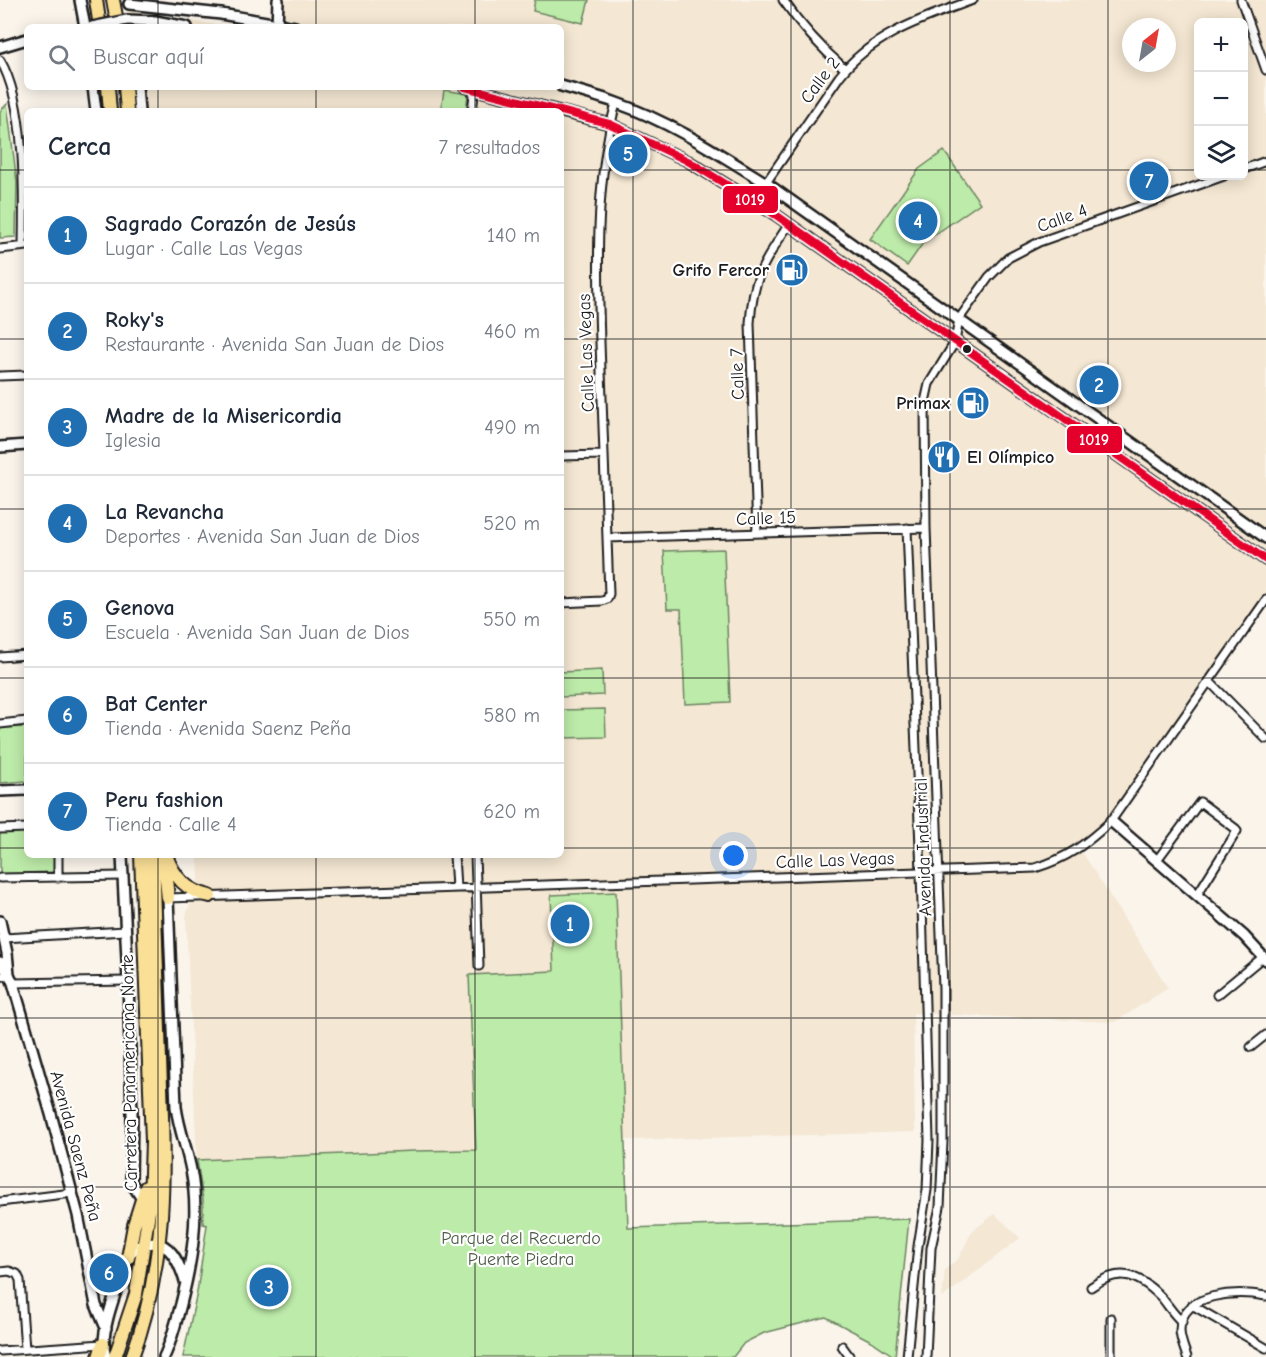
<!DOCTYPE html>
<html lang="es">
<head>
<meta charset="utf-8">
<style>
  body { margin:0; font-family:"Comic Neue",sans-serif; background:#f6f6f7; color:#1f2937 }
  .controls { position:absolute; right:18px; top:18px; display:grid; overflow:hidden; border-radius:9px; box-shadow:0 3px 15px #0003 }
  .controls button { width:54px; height:54px; display:grid; place-items:center; padding:0; border:0; border-bottom:2px solid #e0e1e3; background:#fff; color:#1f2937; font:30px sans-serif }
  .compass { position:absolute; left:1122px; top:18px; width:54px; height:54px; border-radius:50%; background:#fff; box-shadow:0 3px 15px #0003; rotate:31deg }
  .you { position:absolute; left:734px; top:856px; width:21px; height:21px; margin:-15px; border:4px solid #fff; border-radius:50%; background:#1a73e8; box-shadow:0 0 0 9px #1a73e833 }
  .badge { display:grid; place-items:center; width:39px; height:39px; border-radius:50%; background:#1f6fb2; color:#fff; font-size:20px; font-weight:700 }
  .pin { position:absolute; translate:-50% -50%; border:3px solid #fff; box-shadow:0 2px 6px #0006 }
  .list { margin:0; padding:0; list-style:none }
  h2 { display:flex; justify-content:space-between; align-items:center; height:78px; margin:0; padding:0 24px; font-size:26px }
  h2 small { font-size:20px; font-weight:400; color:#747a83 }
  .list li { display:grid; grid-template-columns:39px 1fr auto; gap:18px; align-items:center; box-sizing:border-box; height:96px; padding:0 24px; border-top:2px solid #e0e1e3 }
  .list b { display:block; font-size:22px; white-space:nowrap }
  .list p { margin:0; font-size:20px; white-space:nowrap; color:#747a83 }
  .list em { font-size:20px; font-style:normal; color:#747a83 }
  .icon { flex:none; width:33px; height:33px; fill:none; stroke:currentColor; stroke-width:2; stroke-linecap:round; stroke-linejoin:round }
  .map { position:relative; flex:none; width:1266px; height:1357px; overflow:hidden }
  .search { position:absolute; background:#fff; box-shadow:0 3px 15px #0003; left:24px; top:24px; width:540px; height:66px; display:flex; align-items:center; gap:15px; box-sizing:border-box; padding:0 21px; border-radius:9px; color:#747a83; font-size:22px }
  .panel { position:absolute; background:#fff; box-shadow:0 3px 15px #0003; left:24px; top:108px; width:540px; height:750px; border-radius:9px }
  .map>svg:first-child { display:block }
  .built { fill:#f4e7d3; fill-rule:evenodd }
  .green { fill:#bdeba9; stroke:#6c8462; stroke-width:1.5 }
  .lines { fill:none; stroke-linecap:round; stroke-linejoin:round }
  .street-casing { stroke:#1c1c1c; stroke-width:11 }
  .secondary-casing { stroke:#1c1c1c; stroke-width:14 }
  .highway-casing { stroke:#1c1c1c; stroke-width:16 }
  .street { stroke:#fff; stroke-width:7 }
  .secondary { stroke:#fff; stroke-width:9 }
  .highway { stroke:#fadf96; stroke-width:12 }
  .secondary-bridge-casing { stroke:#1c1c1c; stroke-width:14; stroke-linecap:butt }
  .secondary-bridge { stroke:#fff; stroke-width:9 }
  .bus-1-casing { stroke:#fff; stroke-width:12 }
  .bus-1 { stroke:#e4002b; stroke-width:8 }
  .grid { fill:none; stroke:#1c1c1c; stroke-width:1.5; stroke-opacity:0.55 }
  .bus-dot { fill:#1c1c1c; stroke:#fff; stroke-width:2 }
  .labels { text-anchor:middle; stroke-width:4.5; stroke-linejoin:round; paint-order:stroke }
  .street-label { font-size:18px; fill:#1c1c1c; stroke:#fff }
  .poi-label { font-size:18px; font-weight:bold; fill:#1c1c1c; stroke:#fff; text-anchor:end }
  .park-label { font-size:18px; fill:#4c5a46; stroke:#fff }
  .line-badge { stroke:#fff; stroke-width:2 }
  .badge-label { font-size:16px; text-anchor:middle; font-weight:bold; fill:#fff }
</style>
</head>
<body>
<div class="map">
<svg width="1266" height="1357" viewBox="0 0 1266 1357">
  <rect width="100%" height="100%" fill="#faf4eb"/>
  <filter id="ink" filterUnits="userSpaceOnUse"><feTurbulence type="fractalNoise" baseFrequency=".0167" numOctaves="2"/><feDisplacementMap in="SourceGraphic" scale="12" xChannelSelector="R" yChannelSelector="G"/><feConvolveMatrix kernelMatrix="1 2 1 2 8 2 1 2 1" color-interpolation-filters="sRGB"/></filter>
  <g filter="url(#ink)">
    <path class="built" d="M280 0H1266V603L1114 818 1081 850 1168 988 1115 1022 913 1013 915 1132 625 1140 616 892 552 895 554 971 469 975 476 1150 414 1151 197 1160 186 916 199 877 198 855H561V111H134L133 87H561V27H277ZM1198 22H1244V176H1198ZM1131 27H1167V63H1131Z
      M127 10 230 27H128Z
      M995 1214 1020 1238 942 1298 945 1270 959 1258 972 1231Z"/>
    <path class="green" d="M535 0H589L583 23 533 11Z
      M444 90 468 94 466 111H441Z
      M7 104 17 182 16 237 0 238V111Z
      M944 151 980 203 923 243 907 266 870 239 919 169Z
      M724 549 730 702 685 704 681 609H667L664 551Z
      M602 670 603 695 561 697V672Z
      M605 709 606 737 561 738V710Z
      M27 727V781L0 783V728Z
      M27 827V855H62V876L0 878V829Z
      M616 892 628 1228 909 1219 895 1357 873 1342 826 1317 764 1333 744 1343 733 1357H183L197 1292 207 1225 203 1224V1200L197 1160 414 1151 476 1150 469 975 554 971 551 895Z"/>
    <g class="lines">
      <defs>
        <path id="street" d="M783 0C801 26 821 48 845 69
          M1241 0 1266 70
          M0 60C26 103 24 196 23 246
          M472 111 475 87
          M1244 169 1266 161
          M754 200 839 77C872 34 924 18 973 0
          M0 249 27 246
          M0 376 27 375
          M561 456 604 455
          M757 533 750 323C753 276 764 262 789 224
          M607 538 926 528
          M561 603 602 601 607 599 609 594C606 520 604 445 601 371 598 282 593 189 616 103
          M0 657 27 655
          M1209 681 1266 739
          M0 724 27 721
          M0 829 27 828
          M454 855 456 888
          M475 855 479 966
          M1157 860 1200 802 1236 829 1237 831 1197 895
          M0 878 123 876
          M58 878V855
          M168 898 1035 868C1068 858 1086 844 1111 821L1266 600
          M4 938 125 931
          M0 977 9 974
          M13 983 128 981
          M1217 995 1263 957
          M1251 1047 1266 1035
          M0 1202 72 1193
          M0 1272 9 1271 17 1274 20 1280 25 1349
          M1091 1287C1119 1267 1137 1273 1161 1297 1168 1305 1173 1314 1182 1322
          M1192 1305 1266 1348
          M1111 1318V1357
          M842 1346 850 1357
          M0 1351 103 1344
          M907 1357 918 1246 927 1190 929 1140 921 872 907 528
          M926 1357 931 1248 940 1207 943 1142V989L926 528 925 402 929 384 955 342 959 319 989 277 1008 258 1039 242 1224 176
          M1187 1357C1184 1348 1180 1339 1180 1330 1181 1291 1239 1291 1266 1296"/>
        <path id="secondary" d="M80 0 85 27
          M129 4 221 14 295 27
          M127 20 155 21 187 27
          M277 27 278 0
          M0 47 27 39
          M561 86C579 91 597 96 614 102 669 121 718 153 766 183L1266 538
          M93 87 96 111
          M137 87 139 111
          M465 87 610 124 688 161 776 215 1266 560
          M0 447 27 445
          M0 791 27 790
          M1111 821 1244 936 1266 960
          M122 855 128 981 132 1114 131 1182 142 1199
          M0 921 7 953 9 974
          M0 962 9 974 13 983 51 1114 78 1215 96 1305 106 1328
          M106 1357C97 1334 120 1282 128 1258 132 1250 137 1245 147 1244 170 1239 179 1263 185 1281
          M164 1357C172 1340 176 1322 181 1304 192 1260 200 1215 191 1170 187 1149 179 1129 176 1107L168 898"/>
        <path id="highway" d="M96 0 100 27
          M113 0 118 27
          M108 87 110 111
          M125 87 127 111
          M166 855C174 877 186 891 210 896
          M164 860 168 898
          M128 1258 134 1225 146 1187
          M99 1357 103 1344
          M115 1357 136 1294 150 1205 152 1141 141 855
          M132 1357C169 1257 164 1165 160 1060 158 992 155 923 153 855"/>
      </defs>
      <use href="#street" class="street-casing"/>
      <use href="#secondary" class="secondary-casing"/>
      <use href="#highway" class="highway-casing"/>
      <use href="#street" class="street"/>
      <use href="#secondary" class="secondary"/>
      <use href="#highway" class="highway"/>
      <defs>
        <path id="secondary-bridge" d="M92 27 127 20"/>
      </defs>
      <use href="#secondary-bridge" class="secondary-bridge-casing"/>
      <use href="#secondary-bridge" class="secondary-bridge"/>
      <defs>
        <path id="bus-1" d="M465 87 559 111
          M561 111 610 124 688 161 776 215 1266 560"/>
      </defs>
      <use href="#bus-1" class="bus-1-casing"/>
      <use href="#bus-1" class="bus-1"/>
    </g>
  </g>
  <path class="grid" d="M158 0V27M316 0V27M475 0V27M633 0V1357M791 0V1357M950 0V1357M1108 0V1357M158 87V111M316 87V111M475 87V111M0 170H27M561 170H1198M1244 170H1266M0 339H27M561 339H1266M0 509H27M561 509H1266M0 678H27M561 678H1266M0 848H27M561 848H1266M158 855V1357M316 855V1357M475 855V1357M0 1018H1266M0 1187H1266"/>
  <defs>
    <symbol id="fuel-disc" viewBox="-11 -11 22 22"><circle r="9.5" fill="#1f6fb2" stroke="#fff"/><path d="M-5.5-6h7V0h2V4h1.3V-2.5L3-4.5l.8-.8L6-3V5H2.5V1h-1V6h-7ZM-4.2-4.7v3.2H.2V-4.7Z" fill="#fff"/></symbol>
    <symbol id="restaurant-disc" viewBox="-11 -11 22 22"><circle r="9.5" fill="#1f6fb2" stroke="#fff"/><path d="M-5-6h1v4h1v-4h1v4h1v-4h1v5L-1.5 .5V6h-2V.5L-5-1ZM5-6V6H3V1.5H1.5Q1.5-4 5-6Z" fill="#fff"/></symbol>
  </defs>
  <g fill-rule="evenodd">
    <use href="#fuel-disc" x="773" y="251" width="38" height="38"/>
    <use href="#fuel-disc" x="954" y="384" width="38" height="38"/>
    <use href="#restaurant-disc" x="925" y="438" width="38" height="38"/>
  </g>
  <circle class="bus-dot" cx="967" cy="349" r="5"/>
  <g class="labels">
    <g class="street-label">
      <text transform="translate(820 80) rotate(-53)" y="6">Calle 2</text>
      <text transform="translate(1062 218) rotate(-20)" y="6">Calle 4</text>
      <text transform="translate(586 353) rotate(-92)" y="6">Calle Las Vegas</text>
      <text transform="translate(737 374) rotate(-92)" y="6">Calle 7</text>
      <text transform="translate(766 518) rotate(-2)" y="6">Calle 15</text>
      <text transform="translate(923 847) rotate(-92)" y="6">Avenida Industrial</text>
      <text transform="translate(835 860) rotate(-2)" y="6">Calle Las Vegas</text>
      <text transform="translate(129 1073) rotate(-91)" y="6">Carretera Panamericana Norte</text>
      <text transform="translate(76 1146) rotate(75)" y="6">Avenida Saenz Peña</text>
    </g>
    <g class="poi-label">
      <text x="769" y="276">Grifo Fercor</text>
      <text x="950" y="409">Primax</text>
      <text x="967" y="463" text-anchor="start">El Olímpico</text>
    </g>
    <g class="park-label">
      <text x="521" y="1244">Parque del Recuerdo<tspan x="521" dy="21">Puente Piedra</tspan></text>
    </g>
  </g>
  <g class="line-badge">
    <rect x="722" y="185" width="57" height="29" rx="6" fill="#e4002b"/>
    <rect x="1066" y="425" width="57" height="29" rx="6" fill="#e4002b"/>
  </g>
  <g class="badge-label">
    <text x="750" y="205">1019</text>
    <text x="1094" y="445">1019</text>
  </g>
</svg>
<div class="controls">
<button>+</button>
<button>−</button>
<button><svg class="icon" aria-label="layers" viewBox="0 0 24 24"><path d="M12 4l9 5-9 5-9-5zM3 14l9 5 9-5"/></svg></button>
</div>
<svg class="compass" viewBox="-18 -18 36 36"><path d="M0-13l5 13h-10z" fill="#e53935"/><path d="M0 13l5-13h-10z" fill="#747a83"/></svg>
<div class="you"></div>
<div class="pin badge" style="left:570px;top:924px">1</div>
<div class="pin badge" style="left:1099px;top:385px">2</div>
<div class="pin badge" style="left:269px;top:1287px">3</div>
<div class="pin badge" style="left:918px;top:221px">4</div>
<div class="pin badge" style="left:628px;top:154px">5</div>
<div class="pin badge" style="left:109px;top:1273px">6</div>
<div class="pin badge" style="left:1149px;top:181px">7</div>
<div class="search"><svg class="icon" aria-label="search" viewBox="0 0 24 24"><circle cx="10" cy="10" r="6"/><path d="M15 15l6 6"/></svg>Buscar aquí</div>
<section class="panel">
<h2>Cerca<small>7 resultados</small></h2>
<ul class="list">
<li><span class="badge">1</span><div><b>Sagrado Corazón de Jesús</b><p>Lugar · Calle Las Vegas</p></div><em>140 m</em></li>
<li><span class="badge">2</span><div><b>Roky's</b><p>Restaurante · Avenida San Juan de Dios</p></div><em>460 m</em></li>
<li><span class="badge">3</span><div><b>Madre de la Misericordia</b><p>Iglesia</p></div><em>490 m</em></li>
<li><span class="badge">4</span><div><b>La Revancha</b><p>Deportes · Avenida San Juan de Dios</p></div><em>520 m</em></li>
<li><span class="badge">5</span><div><b>Genova</b><p>Escuela · Avenida San Juan de Dios</p></div><em>550 m</em></li>
<li><span class="badge">6</span><div><b>Bat Center</b><p>Tienda · Avenida Saenz Peña</p></div><em>580 m</em></li>
<li><span class="badge">7</span><div><b>Peru fashion</b><p>Tienda · Calle 4</p></div><em>620 m</em></li>
</ul>
</section>
</div>
</body>
</html>
